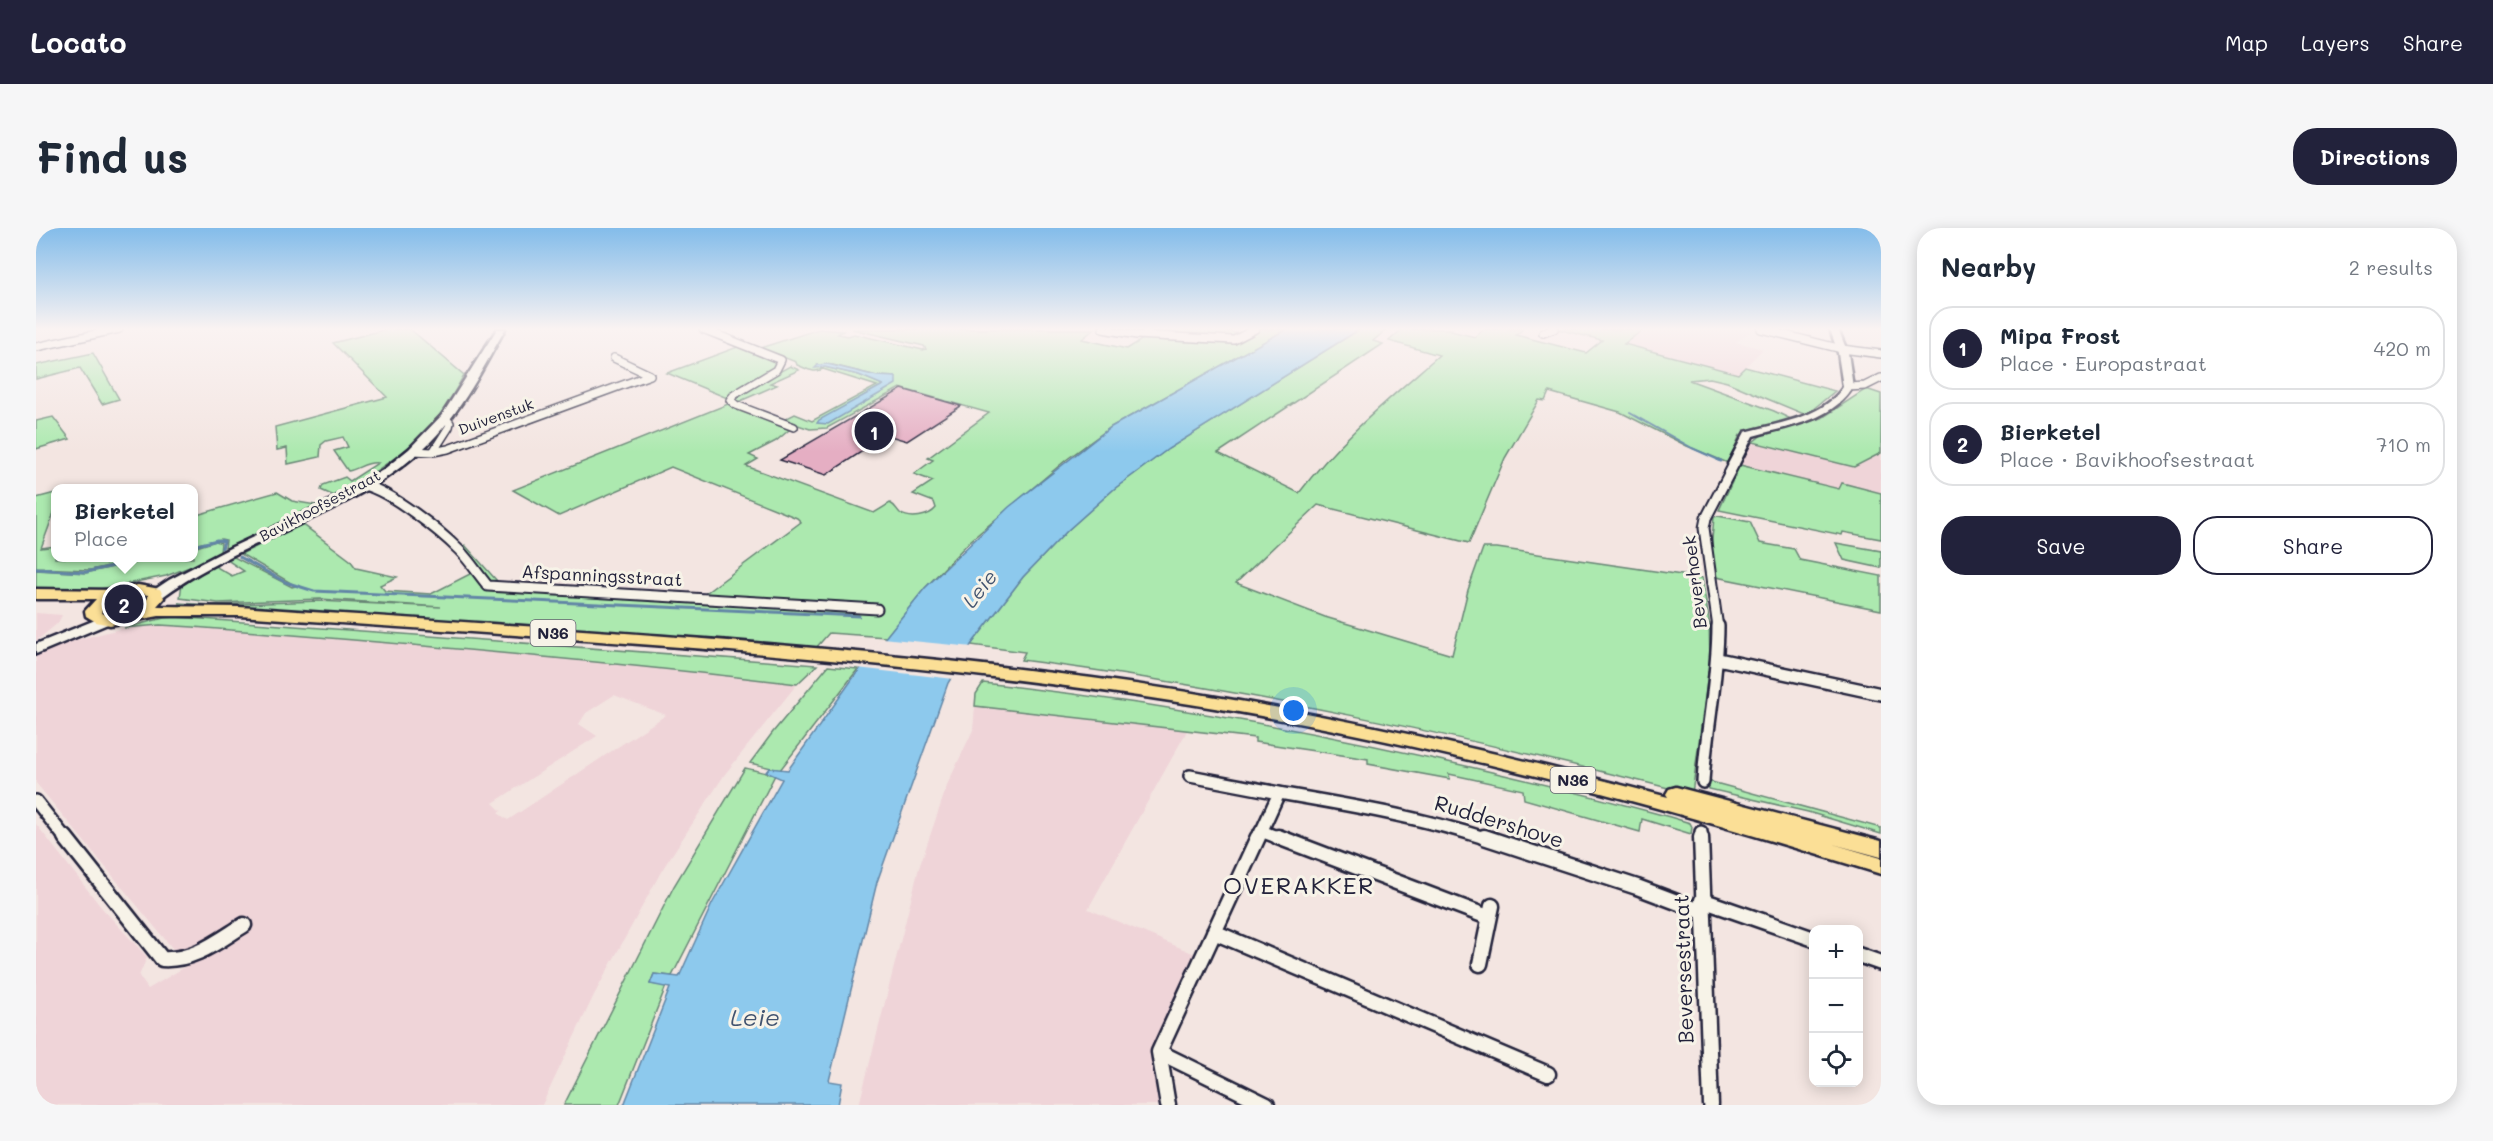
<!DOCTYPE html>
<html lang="en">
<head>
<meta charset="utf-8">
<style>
  body { margin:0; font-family:Mali,sans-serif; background:#f6f6f7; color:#1f2937 }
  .controls { position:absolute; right:18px; bottom:18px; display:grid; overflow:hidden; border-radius:12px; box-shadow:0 3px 15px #0003 }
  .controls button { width:54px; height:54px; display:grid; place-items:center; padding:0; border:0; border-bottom:2px solid #e0e1e3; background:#fff; color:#1f2937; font:30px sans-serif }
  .you { position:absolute; left:1258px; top:483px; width:21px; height:21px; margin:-15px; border:4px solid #fff; border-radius:50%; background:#1a73e8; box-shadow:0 0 0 9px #1a73e833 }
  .badge { display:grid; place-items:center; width:39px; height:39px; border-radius:50%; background:#22223b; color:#fff; font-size:20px; font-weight:700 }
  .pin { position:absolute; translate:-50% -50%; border:3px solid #fff; box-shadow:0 2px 6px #0006 }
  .popup { position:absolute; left:15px; top:256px; width:147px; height:78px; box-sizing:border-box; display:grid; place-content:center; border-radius:12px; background:#fff; filter:drop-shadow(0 2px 4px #0005); font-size:20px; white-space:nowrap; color:#747a83 }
  .popup b { font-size:22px; color:#1f2937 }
  .popup::after { content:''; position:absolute; left:50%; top:100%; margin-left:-12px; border:12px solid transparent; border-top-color:#fff }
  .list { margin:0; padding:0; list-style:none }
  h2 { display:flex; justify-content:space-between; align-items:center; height:78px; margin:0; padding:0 24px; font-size:26px }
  h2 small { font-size:20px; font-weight:400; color:#747a83 }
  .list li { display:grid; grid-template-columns:39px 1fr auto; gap:18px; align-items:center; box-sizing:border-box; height:84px; margin:0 12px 12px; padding:0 12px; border:2px solid #e0e1e3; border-radius:24px }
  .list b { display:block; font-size:22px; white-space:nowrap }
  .list p { margin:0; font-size:20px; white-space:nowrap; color:#747a83 }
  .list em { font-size:20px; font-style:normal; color:#747a83 }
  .actions { display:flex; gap:12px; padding:18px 24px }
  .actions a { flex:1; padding:14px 0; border:2px solid #22223b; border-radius:24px; text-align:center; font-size:21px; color:#22223b }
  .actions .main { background:#22223b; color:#fff }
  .icon { flex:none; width:33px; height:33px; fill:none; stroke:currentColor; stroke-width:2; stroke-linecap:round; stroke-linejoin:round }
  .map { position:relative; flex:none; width:1845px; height:877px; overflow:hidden; border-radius:24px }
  header { display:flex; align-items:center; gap:36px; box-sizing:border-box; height:84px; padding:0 30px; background:#22223b; color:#fff }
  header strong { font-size:28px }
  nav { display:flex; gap:33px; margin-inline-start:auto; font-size:21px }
  .intro { display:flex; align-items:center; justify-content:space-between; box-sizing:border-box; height:144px; padding:0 36px }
  h1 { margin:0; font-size:42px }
  .button { padding:15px 27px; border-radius:24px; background:#22223b; color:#fff; font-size:21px; font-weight:700 }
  main { display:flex; gap:36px; padding:0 36px }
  aside { flex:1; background:#fff; border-radius:24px; box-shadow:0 3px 15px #0003 }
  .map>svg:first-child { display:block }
  .built { fill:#efd4d8; fill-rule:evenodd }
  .green { fill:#ace9af; stroke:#678675; stroke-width:1.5; fill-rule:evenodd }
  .water { fill:#8dc9ed; stroke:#6286a6; stroke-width:1.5 }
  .pier { fill:#f3e5e1 }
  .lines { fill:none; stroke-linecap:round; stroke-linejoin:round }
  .stream-far1 { stroke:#6286a6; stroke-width:2 }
  .stream { stroke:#6286a6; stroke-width:3 }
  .building { fill:#e5aec3; stroke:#22223b; stroke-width:1.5 }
  .street-far3-casing { stroke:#22223b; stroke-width:10 }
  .street-far2-casing { stroke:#22223b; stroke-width:13 }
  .street-far1-casing { stroke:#22223b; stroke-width:16 }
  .street-casing { stroke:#22223b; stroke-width:19 }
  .secondary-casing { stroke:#22223b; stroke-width:5 }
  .primary-casing { stroke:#22223b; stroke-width:5 }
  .street-far3 { stroke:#f7f3e8; stroke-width:7 }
  .street-far2 { stroke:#f7f3e8; stroke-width:9 }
  .street-far1 { stroke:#f7f3e8; stroke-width:11 }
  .street { stroke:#f7f3e8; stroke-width:14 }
  .secondary { fill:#f7f3e8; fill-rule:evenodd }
  .primary { fill:#fbdf96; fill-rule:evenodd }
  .labels { text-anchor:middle; stroke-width:6; stroke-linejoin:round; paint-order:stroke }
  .far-street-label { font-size:15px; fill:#22223b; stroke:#f7f3e8 }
  .shield { fill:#f7f3e8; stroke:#62616f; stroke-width:1.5 }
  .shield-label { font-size:16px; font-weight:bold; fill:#22223b }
  .street-label { font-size:18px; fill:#22223b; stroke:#f7f3e8 }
  .water-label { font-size:20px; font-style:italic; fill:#425470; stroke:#f7f3e8 }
  .near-street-label { font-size:21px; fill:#22223b; stroke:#f7f3e8 }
  .near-neighbourhood-label { font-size:24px; letter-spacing:1.5px; fill:#22223b; stroke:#f7f3e8 }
  .near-water-label { font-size:24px; font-style:italic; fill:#425470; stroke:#f7f3e8 }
</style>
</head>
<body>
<header>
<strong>Locato</strong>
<nav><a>Map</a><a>Layers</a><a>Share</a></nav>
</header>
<div class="intro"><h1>Find us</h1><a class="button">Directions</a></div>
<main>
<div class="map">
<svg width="1845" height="877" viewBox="0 0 1845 877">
  <rect width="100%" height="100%" fill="#f3e5e1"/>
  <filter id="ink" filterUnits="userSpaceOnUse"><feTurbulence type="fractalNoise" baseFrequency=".0167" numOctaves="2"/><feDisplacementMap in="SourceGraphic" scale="12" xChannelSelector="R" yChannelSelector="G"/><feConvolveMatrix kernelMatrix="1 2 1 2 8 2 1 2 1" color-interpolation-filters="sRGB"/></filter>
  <g filter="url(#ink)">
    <path class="built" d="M1608 101H1718L1700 114 1727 121 1702 146 1587 116Z
      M1717 214 1818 239 1845 225V265L1806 255 1804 261 1704 237Z
      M0 385 26 387 22 395 0 413Z
      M124 397 418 419 573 434 761 456 689 546 626 642 558 767 506 877H0V596L65 679 111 729 103 748 112 761 154 736 137 721 0 555V425L16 418 88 400ZM578 467 630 487 472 592 462 585 465 583 457 575 561 508 543 496 550 485Z
      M939 478 1152 501 1052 681 1159 726 1114 822 1123 877H823L883 640 912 555 937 502Z"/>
    <path class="green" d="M351 101H374L428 147C418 164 408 183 395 198 368 227 333 249 298 268L285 262 287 257 309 249 314 253 342 235C331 233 323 241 312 243L298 223 312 219 307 209 290 213 285 217 284 229 252 236 251 220 241 222 239 199 351 169 297 115Z
      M783 101 807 103 802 106 812 108 818 106 887 122 890 121 888 118 816 101H1058L1046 111 1091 121 1107 111 1104 106 1113 101H1184L1202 106 1211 101H1251L1075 199 1030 232 934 313 889 360 850 409 793 405 779 421 142 375 178 377 282 373 405 379 284 371 182 375 144 370 146 355 179 338 196 348 208 343 191 332 198 329 256 359 260 358 205 326 266 296 314 332 320 340 361 349 344 357 349 363 395 366 436 345 416 321 429 317 462 354 667 367 765 294 761 290 635 239 523 288 477 262 692 176 752 199 753 202 740 213 713 227 722 231 710 238 838 285 854 275C860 278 860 281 864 285 874 292 893 289 900 280L898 274 877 266 897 253 878 246 897 232 892 230 953 185 864 160 791 200 774 201 747 192 759 186 776 193 841 158 787 141C777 146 770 140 761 137L760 134 724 120ZM782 137H797L841 148 860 149 859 151 782 194 847 157 823 147 788 139 786 141Z
      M1324 101H1351L1337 113 1347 116 1182 225 1263 265C1303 212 1353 171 1403 127L1353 113 1366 101H1416L1415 103 1439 109 1447 101H1487L1480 107 1550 125 1566 112 1521 101H1608L1588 116 1702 146 1709 139 1799 163 1770 187 1691 154 1674 150 1653 152 1738 183 1757 192 1718 200 1704 207 1692 235 1651 218 1584 184 1513 164 1509 173 1503 172 1469 230 1433 315 1282 277 1200 355 1289 389 1416 427 1432 362 1447 320H1461L1666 350 1673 393 1674 431 1656 566C1435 510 1212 461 985 432L989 424 935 417 987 349 1032 302 1078 261 1132 221Z
      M707 117 740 132 741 135 732 146 691 170 631 145Z
      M57 125 83 171 66 176 44 140 0 151V137Z
      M754 138 763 142 734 155 741 157 702 174 694 171Z
      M1830 161 1845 166V225L1818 239 1717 214 1727 206 1786 190Z
      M17 189 34 211 0 221V193Z
      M1704 237 1803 261 1806 255 1845 265V311L1807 304 1806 307 1683 282Z
      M241 264 256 273 280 277 191 321 189 320 190 312 185 311 157 317V288Z
      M19 265V282L5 320 19 318V330H109L54 342 0 340V270Z
      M1682 288 1714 294 1724 315 1758 321 1764 332 1845 348V382L1680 349 1675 322 1678 289Z
      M180 313 185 315 184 324 164 335 130 348 54 363 0 362V342L50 345 119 330H157V320Z
      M1800 315 1845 323V340L1808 332Z
      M139 389 781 437 761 456C560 432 359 415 157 399L124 397 88 400 128 390Z
      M792 438 822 441 744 542 714 535 737 504Z
      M947 455C1180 480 1408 528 1634 589L1654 595 1656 599 1655 606 1606 591 1604 604 1488 571 1487 562 1413 546 1414 551 1332 536V531L1219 514V510L939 478 940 466Z
      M709 540 739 547 636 748 618 746 614 756 630 758 583 877H528L638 658Z
      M1672 553 1845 600V606L1772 584 1673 561Z"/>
    <path class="water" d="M1251 101H1324L1132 221 1078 261 1032 302 987 349 935 417 912 455 841 654 793 853 806 855 802 877H588L634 760 614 756 618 746 643 749 676 676 746 551 730 544 733 540 752 542 820 446 889 360 973 279 1075 199Z
      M791 136 841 148 860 149V156L792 196 781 195 783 192 847 157 823 147 789 139 779 140 782 137Z"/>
    <path class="pier" d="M846 410 937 419 918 451 821 440Z"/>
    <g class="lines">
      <path class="stream-far1" d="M1594 185 1656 220 1685 233"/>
      <path class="stream" d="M1682 232 1685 233
        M157 318 181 312 188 313 186 320
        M204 329 249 354 278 363 823 388
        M0 341 50 344 114 330"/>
    </g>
    <path class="building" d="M866 161 925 178 871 213 851 207 790 247 744 232Z"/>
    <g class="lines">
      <defs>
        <path id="street-far3" d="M667 101 745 132 740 142 698 167 694 172 700 177 758 199
          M1067 101 1101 107 1198 112 1219 101
          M1725 101 1806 121 1845 126
          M1507 105 1518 101
          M0 119 83 101
          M578 130 614 147
          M1812 159 1829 158 1845 150
          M377 223 397 224 412 221 614 147
          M397 224 413 199 414 195 409 189"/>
        <path id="street-far2" d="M328 257C355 264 403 302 423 322 434 333 442 346 452 358L841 381
          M1682 400 1668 300 1670 290 1698 236"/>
        <path id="street-far1" d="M1682 431 1845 466
          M1154 548 1243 565
          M1667 554C1670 502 1682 451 1682 398
          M0 573 30 611
          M1225 603 1246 611
          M1665 604V611
          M1222 611 1243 565C1313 577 1384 589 1452 611"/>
        <path id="street" d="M29 609 126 731C158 733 182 713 208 697
          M1242 609 1452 689
          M1448 609 1601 659 1667 684
          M1665 609 1675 877
          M1666 672 1778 711
          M1178 704 1512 846
          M1822 727 1845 735
          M1444 736 1456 678
          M1123 824 1222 609
          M1132 877 1123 824 1231 877"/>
        <path id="secondary" d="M461 101H469C444 146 420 194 380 227 304 292 202 312 125 370H115L113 367 115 364 133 352 196 319 288 276 347 242 373 221 406 187Z
          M1794 101H1802L1812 125 1817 159C1796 193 1753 198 1717 208L1702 238H1694L1692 236 1709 204C1742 195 1787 190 1807 159L1802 125Z
          M69 388 76 392 74 395 0 426V416Z"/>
        <path id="primary" d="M102 357 124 361 128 370 121 378 203 379C487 399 773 413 1056 450 1251 476 1442 519 1632 569L1630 566 1633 561 1640 559 1845 613V629L1797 616 1845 630V646C1618 576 1388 513 1154 476 839 426 520 411 203 388H123L74 397 60 394 50 388 49 383 60 371H0V361L78 362ZM102 365 112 367V370C101 383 82 391 65 385 70 372 89 367 102 365Z"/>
      </defs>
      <use href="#street-far3" class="street-far3-casing"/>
      <use href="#street-far2" class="street-far2-casing"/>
      <use href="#street-far1" class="street-far1-casing"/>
      <use href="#street" class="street-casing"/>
      <use href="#secondary" class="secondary-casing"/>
      <use href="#primary" class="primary-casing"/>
      <use href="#street-far3" class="street-far3"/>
      <use href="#street-far2" class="street-far2"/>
      <use href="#street-far1" class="street-far1"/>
      <use href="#street" class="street"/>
      <use href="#secondary" class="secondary"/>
      <use href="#primary" class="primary"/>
    </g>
  </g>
  <linearGradient id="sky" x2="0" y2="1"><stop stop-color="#83bcea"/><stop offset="0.45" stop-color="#faf3f2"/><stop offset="1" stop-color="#faf3f2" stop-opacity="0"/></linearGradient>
  <rect width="1845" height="224" fill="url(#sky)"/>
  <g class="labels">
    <g class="far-street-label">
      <text transform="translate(460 189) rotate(-20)" y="5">Duivenstuk</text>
      <text transform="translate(284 278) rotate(-28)" y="5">Bavikhoofsestraat</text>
    </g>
    <g class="shield">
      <rect x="494.5" y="392" width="45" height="26" rx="4.5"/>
      <rect x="1514.5" y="539" width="45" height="26" rx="4.5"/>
    </g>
    <g class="shield-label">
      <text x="517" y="411">N36</text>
      <text x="1537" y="558">N36</text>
    </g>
    <g class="street-label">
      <text transform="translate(566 348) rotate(3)" y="6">Afspanningsstraat</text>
      <text transform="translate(1659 354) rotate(-97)" y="6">Beverhoek</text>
    </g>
    <g class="water-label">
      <text transform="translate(944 361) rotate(-52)" y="7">Leie</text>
    </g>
    <g class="near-street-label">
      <text transform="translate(1463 594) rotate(17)" y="7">Ruddershove</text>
      <text transform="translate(1648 741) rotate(-92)" y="7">Beversestraat</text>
    </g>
    <g class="near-neighbourhood-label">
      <text x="1263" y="666">OVERAKKER</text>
    </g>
    <g class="near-water-label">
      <text x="719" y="798">Leie</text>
    </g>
  </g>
</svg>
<div class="controls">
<button>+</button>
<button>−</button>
<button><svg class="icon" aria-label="locate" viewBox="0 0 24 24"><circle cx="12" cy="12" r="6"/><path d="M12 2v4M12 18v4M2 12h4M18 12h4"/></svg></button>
</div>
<div class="you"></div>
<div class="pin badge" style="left:838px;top:203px">1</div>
<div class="pin badge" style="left:88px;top:376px">2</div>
<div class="popup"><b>Bierketel</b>Place</div>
</div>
<aside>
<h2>Nearby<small>2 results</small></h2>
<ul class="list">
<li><span class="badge">1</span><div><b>Mipa Frost</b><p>Place · Europastraat</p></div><em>420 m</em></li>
<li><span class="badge">2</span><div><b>Bierketel</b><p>Place · Bavikhoofsestraat</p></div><em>710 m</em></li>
</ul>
<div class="actions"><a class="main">Save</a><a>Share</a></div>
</aside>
</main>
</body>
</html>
